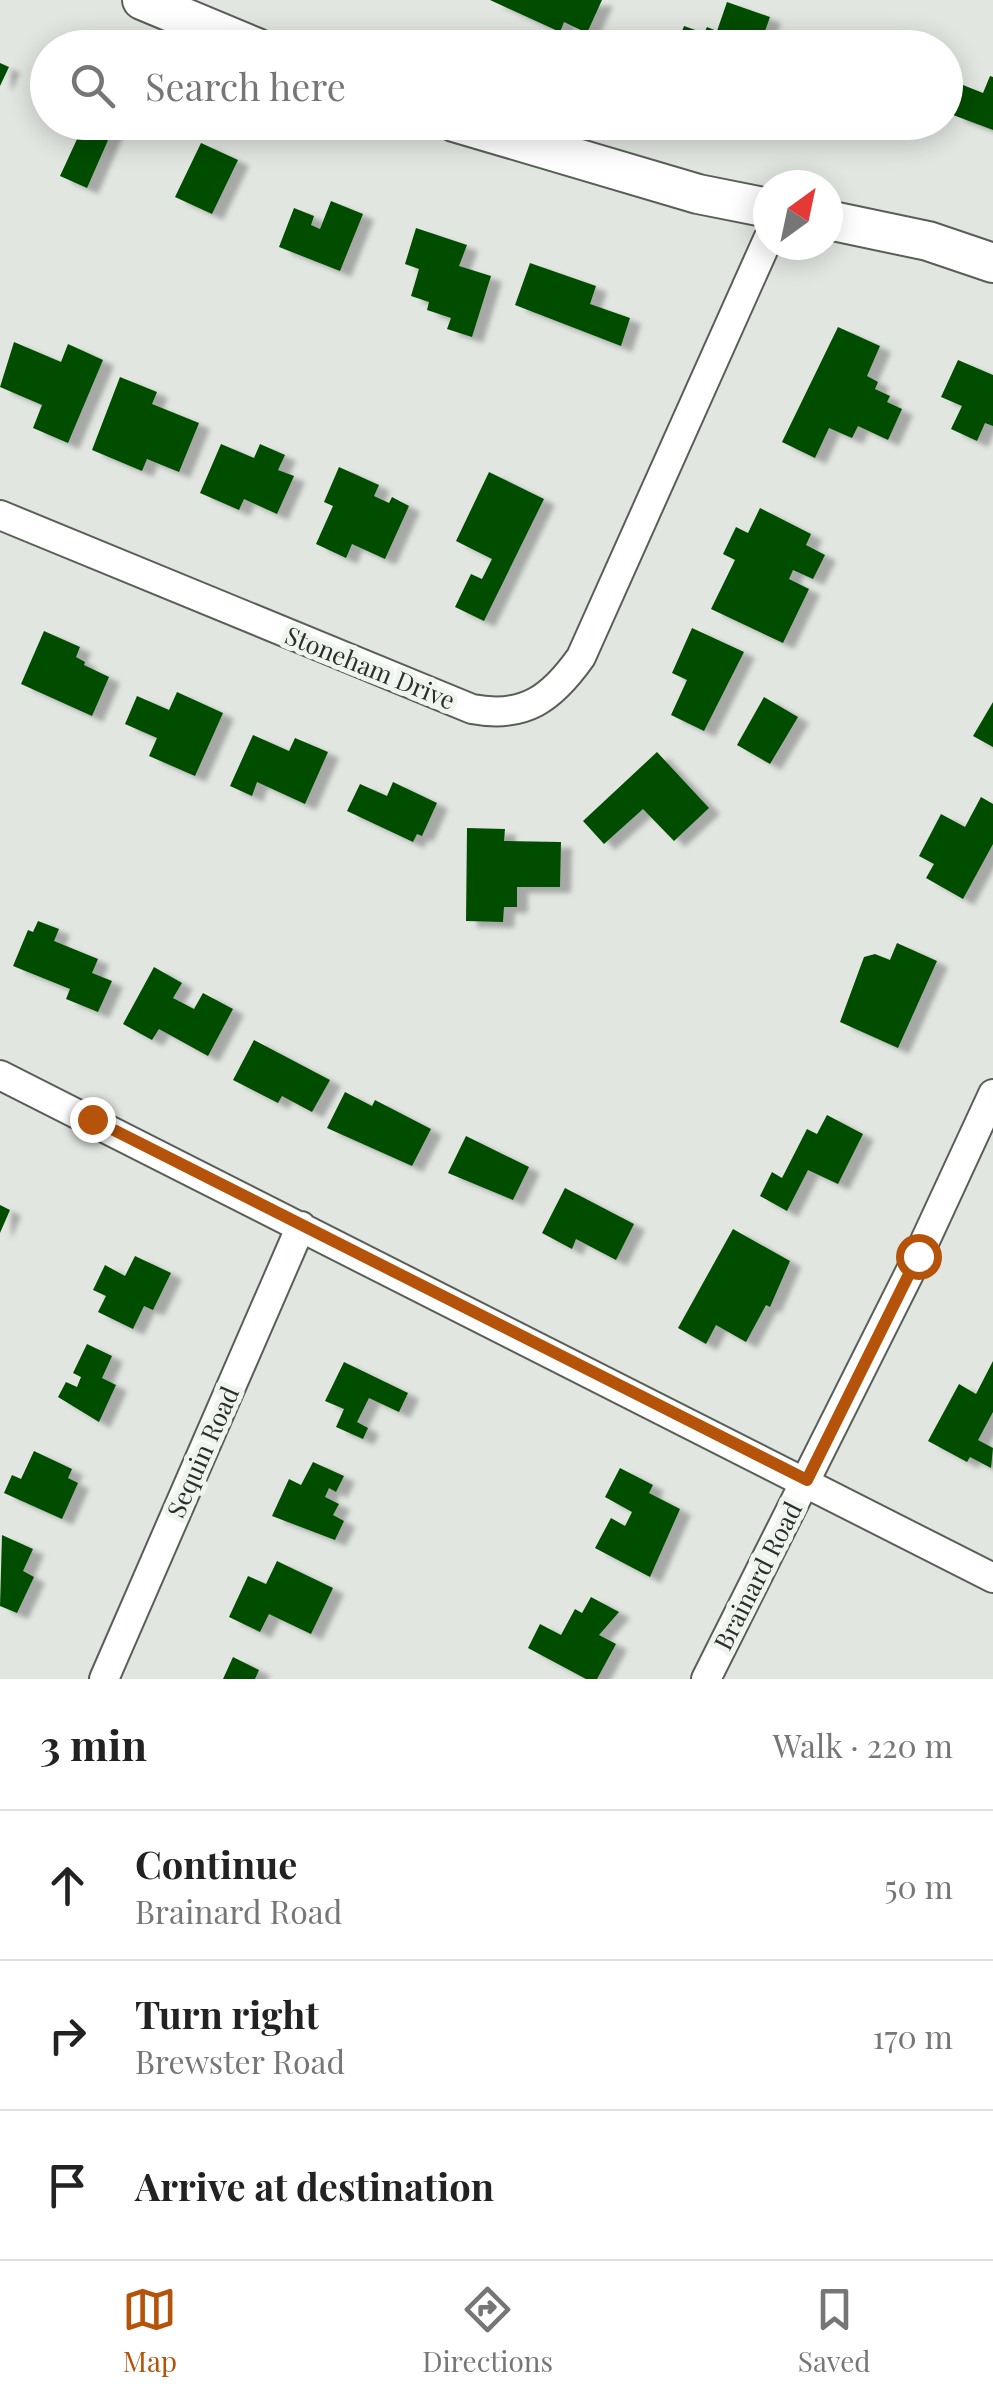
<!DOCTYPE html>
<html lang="en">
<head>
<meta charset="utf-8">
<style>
  body { margin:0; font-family:"Playfair Display",serif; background:#f2f2f2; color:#222 }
  .compass { position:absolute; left:753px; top:170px; width:90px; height:90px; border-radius:50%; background:#fff; box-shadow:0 5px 25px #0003; rotate:33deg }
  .stop { position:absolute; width:30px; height:30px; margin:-22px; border:8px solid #b45309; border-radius:50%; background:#fff }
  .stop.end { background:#b45309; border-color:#fff; box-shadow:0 2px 10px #0008 }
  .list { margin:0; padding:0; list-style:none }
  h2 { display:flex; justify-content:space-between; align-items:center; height:130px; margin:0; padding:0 40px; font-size:42px }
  h2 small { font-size:32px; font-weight:400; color:#767676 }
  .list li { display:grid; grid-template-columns:65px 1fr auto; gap:30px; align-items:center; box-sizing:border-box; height:150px; padding:0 40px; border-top:2px solid #e0e0e0 }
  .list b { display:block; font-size:38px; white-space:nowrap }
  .list p { margin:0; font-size:32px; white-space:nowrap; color:#767676 }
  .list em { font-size:32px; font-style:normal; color:#767676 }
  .icon { flex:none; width:55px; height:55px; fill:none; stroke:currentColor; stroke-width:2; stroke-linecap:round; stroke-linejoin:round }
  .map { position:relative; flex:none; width:993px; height:1679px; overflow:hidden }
  .search { position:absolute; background:#fff; box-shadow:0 5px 25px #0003; left:30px; right:30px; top:30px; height:110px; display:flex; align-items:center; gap:25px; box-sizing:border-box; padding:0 35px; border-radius:55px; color:#767676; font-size:38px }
  .sheet { height:580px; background:#fff }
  nav { display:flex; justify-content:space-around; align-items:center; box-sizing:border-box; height:140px; border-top:2px solid #e0e0e0; background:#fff; font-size:28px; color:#767676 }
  nav a { display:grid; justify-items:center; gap:5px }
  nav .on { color:#b45309 }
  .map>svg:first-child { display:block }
  .building { fill:#054e06; filter:url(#shadow) }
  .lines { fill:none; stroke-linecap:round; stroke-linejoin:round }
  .street-casing { stroke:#5a5e59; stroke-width:32 }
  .secondary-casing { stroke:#5a5e59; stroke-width:42 }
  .street { stroke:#fff; stroke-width:28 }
  .secondary { stroke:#fff; stroke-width:38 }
  .route { stroke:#b45309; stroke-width:12 }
  .labels { text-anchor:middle; stroke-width:10; stroke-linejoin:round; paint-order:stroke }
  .street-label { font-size:25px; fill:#2c2e2c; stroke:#eff4ee }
</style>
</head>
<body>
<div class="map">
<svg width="993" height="1679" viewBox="0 0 993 1679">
  <defs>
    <filter id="shadow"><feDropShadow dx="11" dy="6" stdDeviation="2.5" flood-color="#0004"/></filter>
  </defs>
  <rect width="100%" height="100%" fill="#e2e6e1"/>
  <path class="building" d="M490 0H602L587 33 564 22 560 32Z
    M727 2 770 17 759 48H676L684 26 704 33 707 27 717 31Z
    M0 63 9 67 0 86Z
    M990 76 993 77V130L953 115 963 85 983 93Z
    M61 122H116L87 188 60 176 78 137 58 128Z
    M201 143 238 160 212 214 175 197Z
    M331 201 363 214 340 271 279 247 294 208 314 216 311 225 320 229Z
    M416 228 467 245 459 266 491 276 472 337 447 329 451 318 427 310 429 302 411 296 419 269 405 264Z
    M530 263 596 286 590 304 630 318 621 346 515 305Z
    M838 327 880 346 867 376 878 382 875 389 890 396 887 402 902 409 888 440 858 426 852 438 829 428 815 458 782 442Z
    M14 342 61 362 68 344 103 360 68 443 33 428 42 405 0 387Z
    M958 360 993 375V426L985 423 977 441 951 429 962 406 941 397Z
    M120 377 157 392 152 404 199 423 179 472 147 459 142 471 92 450Z
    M221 444 254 458 260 444 285 455 278 470 294 476 277 514 244 499 239 510 200 493Z
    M339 467 379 485 374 496 389 503 392 497 409 506 385 559 352 544 346 558 316 544 333 506 324 502Z
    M489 472 544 499 484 621 455 607 471 574 482 579 492 559 456 541Z
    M760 508 811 534 806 545 825 555 813 579 793 570 789 579 809 589 783 643 711 609 735 560 723 554 736 527 748 533Z
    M692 628 744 652 704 731 671 715 687 680 672 673Z
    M44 631 80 647 76 657 85 662 84 665 109 677 92 716 21 684Z
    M177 692 223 713 195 776 149 756 157 738 125 724 137 696 169 710Z
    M764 697 798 717 770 764 737 745Z
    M993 702V747L973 736Z
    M253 735 289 751 295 738 328 752 305 804 257 782 252 796 230 786Z
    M657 752 709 808 674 841 643 809 604 844 583 821Z
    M393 782 437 803 422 836 417 834 413 842 347 811 360 784 387 796Z
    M981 797 993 804V844L963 899 926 878 934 864 919 856 941 814 965 827Z
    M467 828 505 829 504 841 561 842 560 887H517V907H504L503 922 466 921Z
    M38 921 59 929 54 941 98 959 92 973 112 981 98 1012 66 999 70 989 13 966 28 930 33 932Z
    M897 943 937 961 898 1048 840 1022 864 957 875 954 890 960Z
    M154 967 182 983 173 998 194 1009 203 993 233 1009 208 1056 159 1029 152 1040 123 1024Z
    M254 1040 330 1080 312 1112 282 1096 278 1103 233 1080Z
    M345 1092 372 1106 375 1100 431 1129 412 1166 327 1128Z
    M827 1115 863 1134 838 1184 808 1170 787 1211 760 1196 772 1172 782 1178 807 1129 817 1134Z
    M466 1136 529 1167 513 1200 448 1173Z
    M565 1188 634 1224 616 1260 576 1239 572 1249 542 1233Z
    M0 1205 10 1210 0 1233Z
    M733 1229 790 1261 770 1307 766 1305 746 1342 716 1325 706 1344 678 1328Z
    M135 1256 171 1273 153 1310 144 1306 133 1329 98 1312 106 1296 93 1290 105 1265 125 1276Z
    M87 1344 112 1356 102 1378 116 1385 99 1422 58 1397 66 1382 77 1387 81 1377 73 1373Z
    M993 1361V1412L978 1440 993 1448 991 1468 970 1457 967 1462 928 1441 959 1384 976 1394Z
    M344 1362 408 1393 399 1412 369 1398 357 1422 368 1428 363 1439 336 1427 344 1409 325 1401Z
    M34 1451 72 1469 68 1478 78 1483 62 1519 4 1493 12 1475 21 1479Z
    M313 1462 344 1476 336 1492 329 1488 325 1497 339 1504 333 1515 344 1521 335 1540 272 1516 289 1479 301 1485Z
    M620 1468 653 1485 649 1493 680 1509 650 1577 595 1548 611 1518 625 1526 632 1512 605 1497Z
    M2 1535 33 1549 23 1571 34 1577 17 1613 0 1606Z
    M277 1561 333 1588 311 1634 269 1614 260 1632 229 1617 248 1576 266 1584Z
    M591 1597 619 1612 599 1635 616 1644 597 1679H586L528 1648 540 1624 561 1635 575 1609 582 1613Z
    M233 1657 259 1670 255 1679H223Z"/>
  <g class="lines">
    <defs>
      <path id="street" d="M0 515 472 709C525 719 552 698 581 657L768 239
        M0 1075 993 1578
        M104 1679 301 1226
        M706 1679 918 1256 993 1094"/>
      <path id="secondary" d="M142 0 257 48
        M454 122 698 194 768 208
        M828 220 928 241 993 263"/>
    </defs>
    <use href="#street" class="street-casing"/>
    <use href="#secondary" class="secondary-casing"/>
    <use href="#street" class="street"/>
    <use href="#secondary" class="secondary"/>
  </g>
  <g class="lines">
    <path class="route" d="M92 1119 807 1480 918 1256"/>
  </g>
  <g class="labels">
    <g class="street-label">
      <text transform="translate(370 668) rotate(22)" y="9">Stoneham Drive</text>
      <text transform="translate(203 1452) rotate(-66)" y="9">Sequin Road</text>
      <text transform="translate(758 1576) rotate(-63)" y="9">Brainard Road</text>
    </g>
  </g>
</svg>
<svg class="compass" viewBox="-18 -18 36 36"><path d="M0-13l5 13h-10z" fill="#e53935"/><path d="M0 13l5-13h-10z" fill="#767676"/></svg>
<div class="stop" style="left:918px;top:1256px"></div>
<div class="stop end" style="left:92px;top:1119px"></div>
<div class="search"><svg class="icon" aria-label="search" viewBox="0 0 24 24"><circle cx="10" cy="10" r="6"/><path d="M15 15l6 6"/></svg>Search here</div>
</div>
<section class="sheet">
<h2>3 min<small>Walk · 220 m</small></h2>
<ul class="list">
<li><svg class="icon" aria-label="ahead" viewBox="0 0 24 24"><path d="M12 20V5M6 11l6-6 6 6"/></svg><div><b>Continue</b><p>Brainard Road</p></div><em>50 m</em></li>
<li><svg class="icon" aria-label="right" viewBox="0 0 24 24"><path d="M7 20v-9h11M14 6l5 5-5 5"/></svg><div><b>Turn right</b><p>Brewster Road</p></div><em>170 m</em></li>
<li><svg class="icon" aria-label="arrive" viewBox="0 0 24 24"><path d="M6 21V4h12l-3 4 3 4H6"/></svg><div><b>Arrive at destination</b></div></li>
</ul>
</section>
<nav>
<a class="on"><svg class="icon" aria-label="map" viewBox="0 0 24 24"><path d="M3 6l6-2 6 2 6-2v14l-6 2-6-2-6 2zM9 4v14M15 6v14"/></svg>Map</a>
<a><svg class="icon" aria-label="directions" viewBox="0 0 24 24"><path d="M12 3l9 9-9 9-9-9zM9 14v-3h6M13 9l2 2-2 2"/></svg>Directions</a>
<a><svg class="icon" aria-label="saved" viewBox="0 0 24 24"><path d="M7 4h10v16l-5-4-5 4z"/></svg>Saved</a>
</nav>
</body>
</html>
